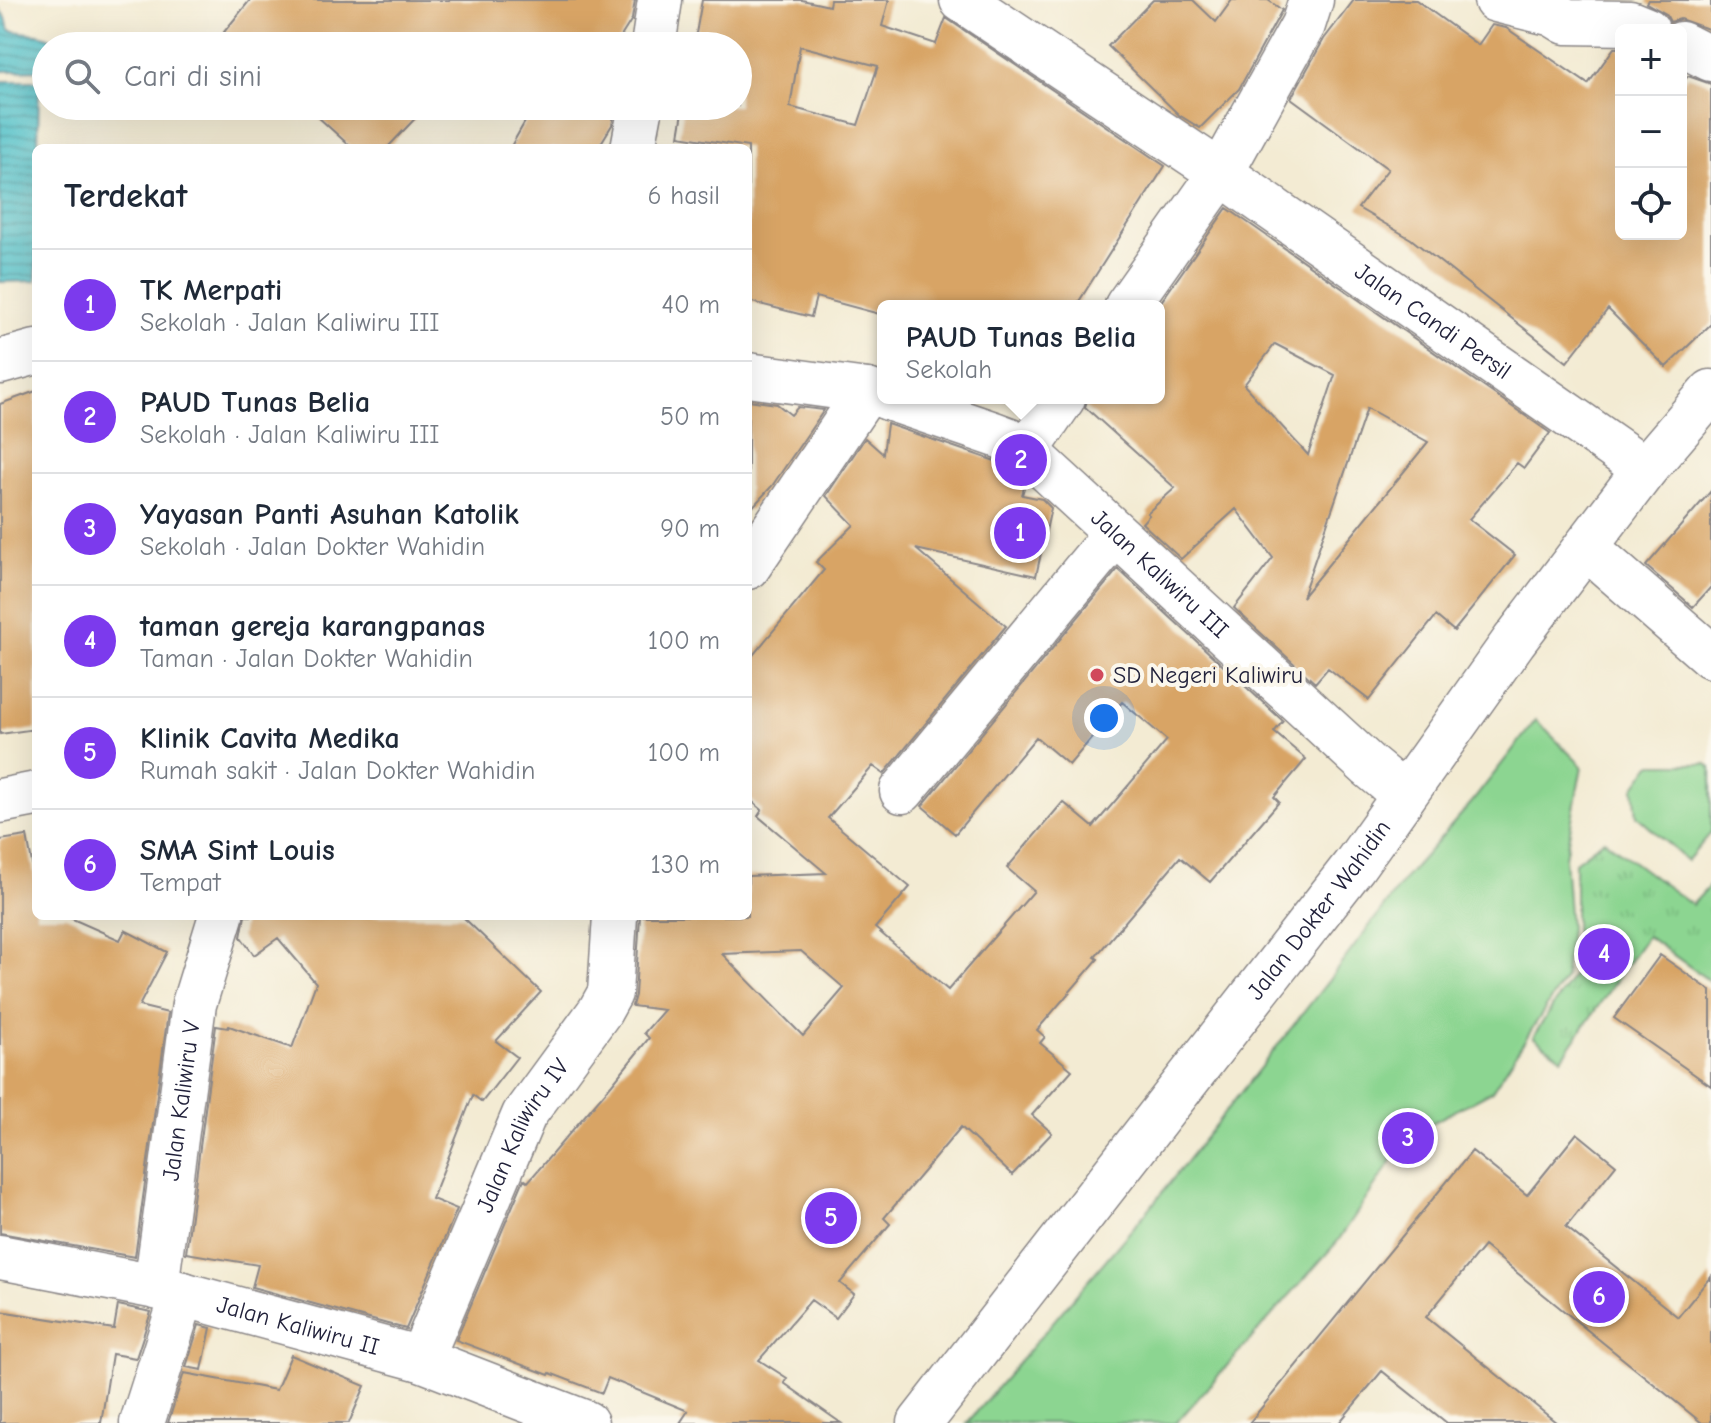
<!DOCTYPE html>
<html lang="id">
<head>
<meta charset="utf-8">
<style>
  body { margin:0; font-family:"Comic Neue",sans-serif; background:#f2f2f3; color:#1f2937 }
  .controls { position:absolute; right:24px; top:24px; display:grid; overflow:hidden; border-radius:12px; box-shadow:0 8px 32px #0002 }
  .controls button { width:72px; height:72px; display:grid; place-items:center; padding:0; border:0; border-bottom:2px solid #e0e1e3; background:#fff; color:#1f2937; font:40px sans-serif }
  .you { position:absolute; left:1104px; top:718px; width:28px; height:28px; margin:-20px; border:6px solid #fff; border-radius:50%; background:#1a73e8; box-shadow:0 0 0 12px #1a73e833 }
  .badge { display:grid; place-items:center; width:52px; height:52px; border-radius:50%; background:#7c3aed; color:#fff; font-size:26px; font-weight:700 }
  .pin { position:absolute; translate:-50% -50%; border:4px solid #fff; box-shadow:0 2px 8px #0006 }
  .popup { position:absolute; left:877px; top:300px; width:288px; height:104px; box-sizing:border-box; display:grid; place-content:center; border-radius:12px; background:#fff; filter:drop-shadow(0 2px 6px #0005); font-size:26px; white-space:nowrap; color:#747a83 }
  .popup b { font-size:30px; color:#1f2937 }
  .popup::after { content:''; position:absolute; left:50%; top:100%; margin-left:-16px; border:16px solid transparent; border-top-color:#fff }
  .list { margin:0; padding:0; list-style:none }
  h2 { display:flex; justify-content:space-between; align-items:center; height:104px; margin:0; padding:0 32px; font-size:34px }
  h2 small { font-size:26px; font-weight:400; color:#747a83 }
  .list li { display:grid; grid-template-columns:52px 1fr auto; gap:24px; align-items:center; box-sizing:border-box; height:112px; padding:0 32px; border-top:2px solid #e0e1e3 }
  .list b { display:block; font-size:30px; white-space:nowrap }
  .list p { margin:0; font-size:26px; white-space:nowrap; color:#747a83 }
  .list em { font-size:26px; font-style:normal; color:#747a83 }
  .icon { flex:none; width:44px; height:44px; fill:none; stroke:currentColor; stroke-width:2; stroke-linecap:round; stroke-linejoin:round }
  .map { position:relative; flex:none; width:1711px; height:1423px; overflow:hidden }
  .search { position:absolute; background:#fff; box-shadow:0 8px 32px #0002; left:32px; top:32px; width:720px; height:88px; display:flex; align-items:center; gap:20px; box-sizing:border-box; padding:0 28px; border-radius:44px; color:#747a83; font-size:30px }
  .panel { position:absolute; background:#fff; box-shadow:0 8px 32px #0002; left:32px; top:144px; width:720px; height:776px; border-radius:12px }
  .map>svg:first-child { display:block }
  .park { fill:url(#park-tufts); stroke:#577c66; stroke-width:2 }
  .garden { fill:#8cd591; stroke:#577c66; stroke-width:2 }
  .water { fill:url(#water-rules); stroke:#3a7282; stroke-width:2 }
  .building { fill:#d8a465; fill-rule:evenodd }
  .lines { fill:none; stroke-linecap:round; stroke-linejoin:round }
  .minor-casing { stroke:#8a8687; stroke-width:47 }
  .highway-casing { stroke:#8a8687; stroke-width:47 }
  .minor { stroke:#fff; stroke-width:44 }
  .highway { stroke:#fff; stroke-width:44 }
  .poi-dot { fill:#d1495b; stroke:#fbf7ec; stroke-width:3 }
  .labels { text-anchor:middle; stroke-width:8; stroke-linejoin:round; paint-order:stroke }
  .street-label { font-size:24px; fill:#22223b; stroke:#fbf7ec }
  .poi-label { font-size:24px; fill:#22223b; stroke:#fbf7ec; text-anchor:start }
</style>
</head>
<body>
<div class="map">
<svg width="1711" height="1423" viewBox="0 0 1711 1423">
  <defs>
    <pattern id="park-tufts" width="24" height="20" patternUnits="userSpaceOnUse" patternTransform="scale(2)"><rect width="24" height="20" fill="#8cd591"/><path d="M3 7l-1-3M5 7V3M7 7l1-3M15 17l-1-3M17 17v-4M19 17l1-3" fill="none" stroke="#78b77e"/></pattern>
    <pattern id="water-rules" width="6" height="5" patternUnits="userSpaceOnUse" patternTransform="scale(2)"><rect width="6" height="5" fill="#53c1c9"/><path d="M0 2.5h6" fill="none" stroke="#449ca4"/></pattern>
  </defs>
  <rect width="100%" height="100%" fill="#fbf7ec"/>
  <filter id="ink" filterUnits="userSpaceOnUse"><feTurbulence type="fractalNoise" baseFrequency=".0125" numOctaves="2"/><feDisplacementMap in="SourceGraphic" scale="16" xChannelSelector="R" yChannelSelector="G"/><feConvolveMatrix kernelMatrix="1 2 1 2 8 2 1 2 1" color-interpolation-filters="sRGB"/></filter>
  <filter id="wash" filterUnits="userSpaceOnUse"><feTurbulence type="fractalNoise" baseFrequency=".006" numOctaves="4" result="noise"/><feDisplacementMap in="SourceGraphic" scale="32" xChannelSelector="R" yChannelSelector="G"/><feGaussianBlur stdDeviation="1.8" result="paint"/><feColorMatrix in="noise" values="0 0 0 0 0 0 0 0 0 0 0 0 0 0 0 0 0 1.4 0 .05"/><feComposite in="paint" operator="in"/></filter>
  <g filter="url(#wash)">
    <rect width="100%" height="100%" fill="#f3ebd3"/>
    <path class="park" d="M1604 840 1692 905 1711 884V982L1647 936 1562 1058 1533 1037 1575 972V862Z"/>
    <path class="garden" d="M1536 720 1582 766 1565 857 1570 928 1565 978 1492 1091 1409 1135 1338 1241 1176 1423H967L1149 1209 1329 980 1407 876 1472 802Z
      M1651 764H1707L1711 768V833L1687 861 1637 816 1634 788Z"/>
    <path class="water" d="M0 10 6 18 9 30C29 35 46 30 61 46H46V70L0 71Z
      M0 81H39L36 281 0 282Z"/>
    <g id="blocks">
      <path class="building" d="M250 0H635L632 19 615 46H497L489 41 484 46H239L224 32Z
        M702 0H802L829 6 830 0H889L882 26 936 44 946 18 1165 166 1076 306H883V315L816 297 811 317 748 301V147L679 136 684 106H738V46L695 39ZM800 46 878 66 858 125 790 107Z
        M1153 0H1193L1216 22 1232 0H1268L1282 10 1239 89 1200 128 1179 115 1108 46Z
        M1354 0H1416L1478 45 1492 25 1506 28 1588 84 1614 48H1621V234H1681V84L1688 76 1711 84V324L1666 367 1608 309 1567 362 1411 239 1358 208 1388 169 1291 98 1324 39Z
        M1648 0H1711V30L1680 19 1670 22 1666 14 1646 3Z
        M306 106H427L387 148H352Z
        M534 106H616L612 125 598 148H510Z
        M1227 208 1550 433 1524 468 1517 463 1469 519 1515 555 1454 631 1436 616 1369 700 1328 668 1315 683 1234 608 1273 558 1236 509 1181 559 1142 523 1149 515 1147 513 1175 488 1085 407 1088 398H1159L1158 306ZM1275 344 1335 375 1308 455 1244 385ZM1367 408 1428 442 1302 597Z
        M36 391V729L0 734V404Z
        M748 400 777 404 791 415 798 407 824 410 772 486 748 512Z
        M887 424 998 462 1025 484 1022 495 1042 499 1051 508 1036 576 916 549 1006 626 884 774 873 766 828 818 910 887 875 928 948 990 1034 891 1007 868 1063 802 1093 827 1167 740 1122 702 1069 765 1036 737 955 834 922 806 1118 569 1283 721 1274 732 1306 759 1274 797 1279 802 1210 882 1180 857 1095 957 1098 959 1037 1030 1045 1037 1040 1043 1072 1070 1032 1115 1052 1133 1012 1175 961 1127 884 1218 890 1224 840 1283 854 1294 836 1318 811 1300 759 1360 787 1378 784 1383 841 1423H680L688 1411 608 1378 602 1393 550 1373 549 1375 456 1340 524 1179 528 1182 612 1084 649 1038 644 1033 664 1010 632 1006 635 995 640 916H748V876L826 873 758 816 762 810 748 798V661L824 570 816 562 854 525 826 496 865 438 883 454ZM801 951 844 988 803 1036 722 954Z
        M1711 491V587L1693 607 1646 566Z
        M27 836 36 885V916H66L120 940 125 930 167 952 139 1006 168 1013 135 1257 0 1233V840Z
        M245 916H462L541 992 496 1041 517 1057 482 1102 473 1095 432 1199 457 1209 406 1329 252 1287 258 1265 186 1253 216 1026 228 1028 229 1026 292 1048 316 983 278 938 254 955 241 937Z
        M1660 955 1711 991V1086L1614 1018Z
        M1577 1133 1616 1165 1566 1227 1678 1317 1711 1276V1423H1702L1484 1246 1426 1317 1557 1423H1447L1382 1371 1339 1423H1249L1472 1151 1527 1195Z
        M118 1305 151 1312 136 1358 112 1354 101 1423H0V1311L114 1329Z
        M199 1325 211 1328 202 1370 186 1367Z
        M291 1355 365 1386 349 1423H168L184 1373 276 1390Z"/>
    </g>
  </g>
  <g filter="url(#ink)">
    <use href="#blocks" fill-opacity="0" stroke="#8a8687" stroke-width="2"/>
    <g class="lines">
      <defs>
        <g id="minor">
          <path id="s1" d="M962 0 1221 173 1645 469"/>
          <path d="M1496 0 1553 14 1566 22 1630 23 1647 30"/>
          <path d="M1681 44 1711 59"/>
          <path d="M653 46 660 0"/>
          <path d="M633 148 641 106"/>
          <path d="M1127 306 1221 173 1303 25 1311 0"/>
          <path d="M0 362 36 352"/>
          <path d="M748 375 867 391 883 396"/>
          <path id="s2" d="M888 398 994 434 1010 440 1033 457 1369 766 1404 795"/>
          <path d="M1026 452 1063 398"/>
          <path d="M1586 547 1711 656"/>
          <path d="M748 567 867 391"/>
          <path d="M902 791 1115 534"/>
          <path d="M0 801 36 794"/>
          <path id="s3" d="M0 1257 156 1287 421 1359 586 1423"/>
          <path id="s4" d="M156 1287 194 1004 221 916"/>
          <path id="s5" d="M421 1359 524 1115 600 1011 610 993 615 916"/>
          <path d="M142 1423 183 1294"/>
        </g>
        <g id="highway">
          <path id="s6" d="M920 1423 1354 866 1514 641 1645 469 1711 392"/>
        </g>
      </defs>
      <use href="#minor" class="minor-casing"/>
      <use href="#highway" class="highway-casing"/>
      <use href="#minor" class="minor"/>
      <use href="#highway" class="highway"/>
    </g>
  </g>
  <circle class="poi-dot" cx="1097" cy="675" r="8"/>
  <g class="labels">
    <g class="street-label">
      <text dy="8" stroke="none"><textPath href="#s1" startOffset="570">Jalan Candi Persil</textPath></text>
      <text dy="8" stroke="none"><textPath href="#s2" startOffset="330">Jalan Kaliwiru III</textPath></text>
      <text dy="8" stroke="none"><textPath href="#s6" startOffset="650">Jalan Dokter Wahidin</textPath></text>
      <text dy="8" stroke="none"><textPath href="#s4" startOffset="188">Jalan Kaliwiru V</textPath></text>
      <text dy="8" stroke="none"><textPath href="#s5" startOffset="246">Jalan Kaliwiru IV</textPath></text>
      <text dy="8" stroke="none"><textPath href="#s3" startOffset="306">Jalan Kaliwiru II</textPath></text>
    </g>
    <g class="poi-label">
      <text x="1113" y="683">SD Negeri Kaliwiru</text>
    </g>
  </g>
</svg>
<div class="controls">
<button>+</button>
<button>−</button>
<button><svg class="icon" aria-label="locate" viewBox="0 0 24 24"><circle cx="12" cy="12" r="6"/><path d="M12 2v4M12 18v4M2 12h4M18 12h4"/></svg></button>
</div>
<div class="you"></div>
<div class="pin badge" style="left:1020px;top:533px">1</div>
<div class="pin badge" style="left:1021px;top:460px">2</div>
<div class="popup"><b>PAUD Tunas Belia</b>Sekolah</div>
<div class="pin badge" style="left:1408px;top:1138px">3</div>
<div class="pin badge" style="left:1604px;top:954px">4</div>
<div class="pin badge" style="left:831px;top:1218px">5</div>
<div class="pin badge" style="left:1599px;top:1297px">6</div>
<div class="search"><svg class="icon" aria-label="search" viewBox="0 0 24 24"><circle cx="10" cy="10" r="6"/><path d="M15 15l6 6"/></svg>Cari di sini</div>
<section class="panel">
<h2>Terdekat<small>6 hasil</small></h2>
<ul class="list">
<li><span class="badge">1</span><div><b>TK Merpati</b><p>Sekolah · Jalan Kaliwiru III</p></div><em>40 m</em></li>
<li><span class="badge">2</span><div><b>PAUD Tunas Belia</b><p>Sekolah · Jalan Kaliwiru III</p></div><em>50 m</em></li>
<li><span class="badge">3</span><div><b>Yayasan Panti Asuhan Katolik</b><p>Sekolah · Jalan Dokter Wahidin</p></div><em>90 m</em></li>
<li><span class="badge">4</span><div><b>taman gereja karangpanas</b><p>Taman · Jalan Dokter Wahidin</p></div><em>100 m</em></li>
<li><span class="badge">5</span><div><b>Klinik Cavita Medika</b><p>Rumah sakit · Jalan Dokter Wahidin</p></div><em>100 m</em></li>
<li><span class="badge">6</span><div><b>SMA Sint Louis</b><p>Tempat</p></div><em>130 m</em></li>
</ul>
</section>
</div>
</body>
</html>
